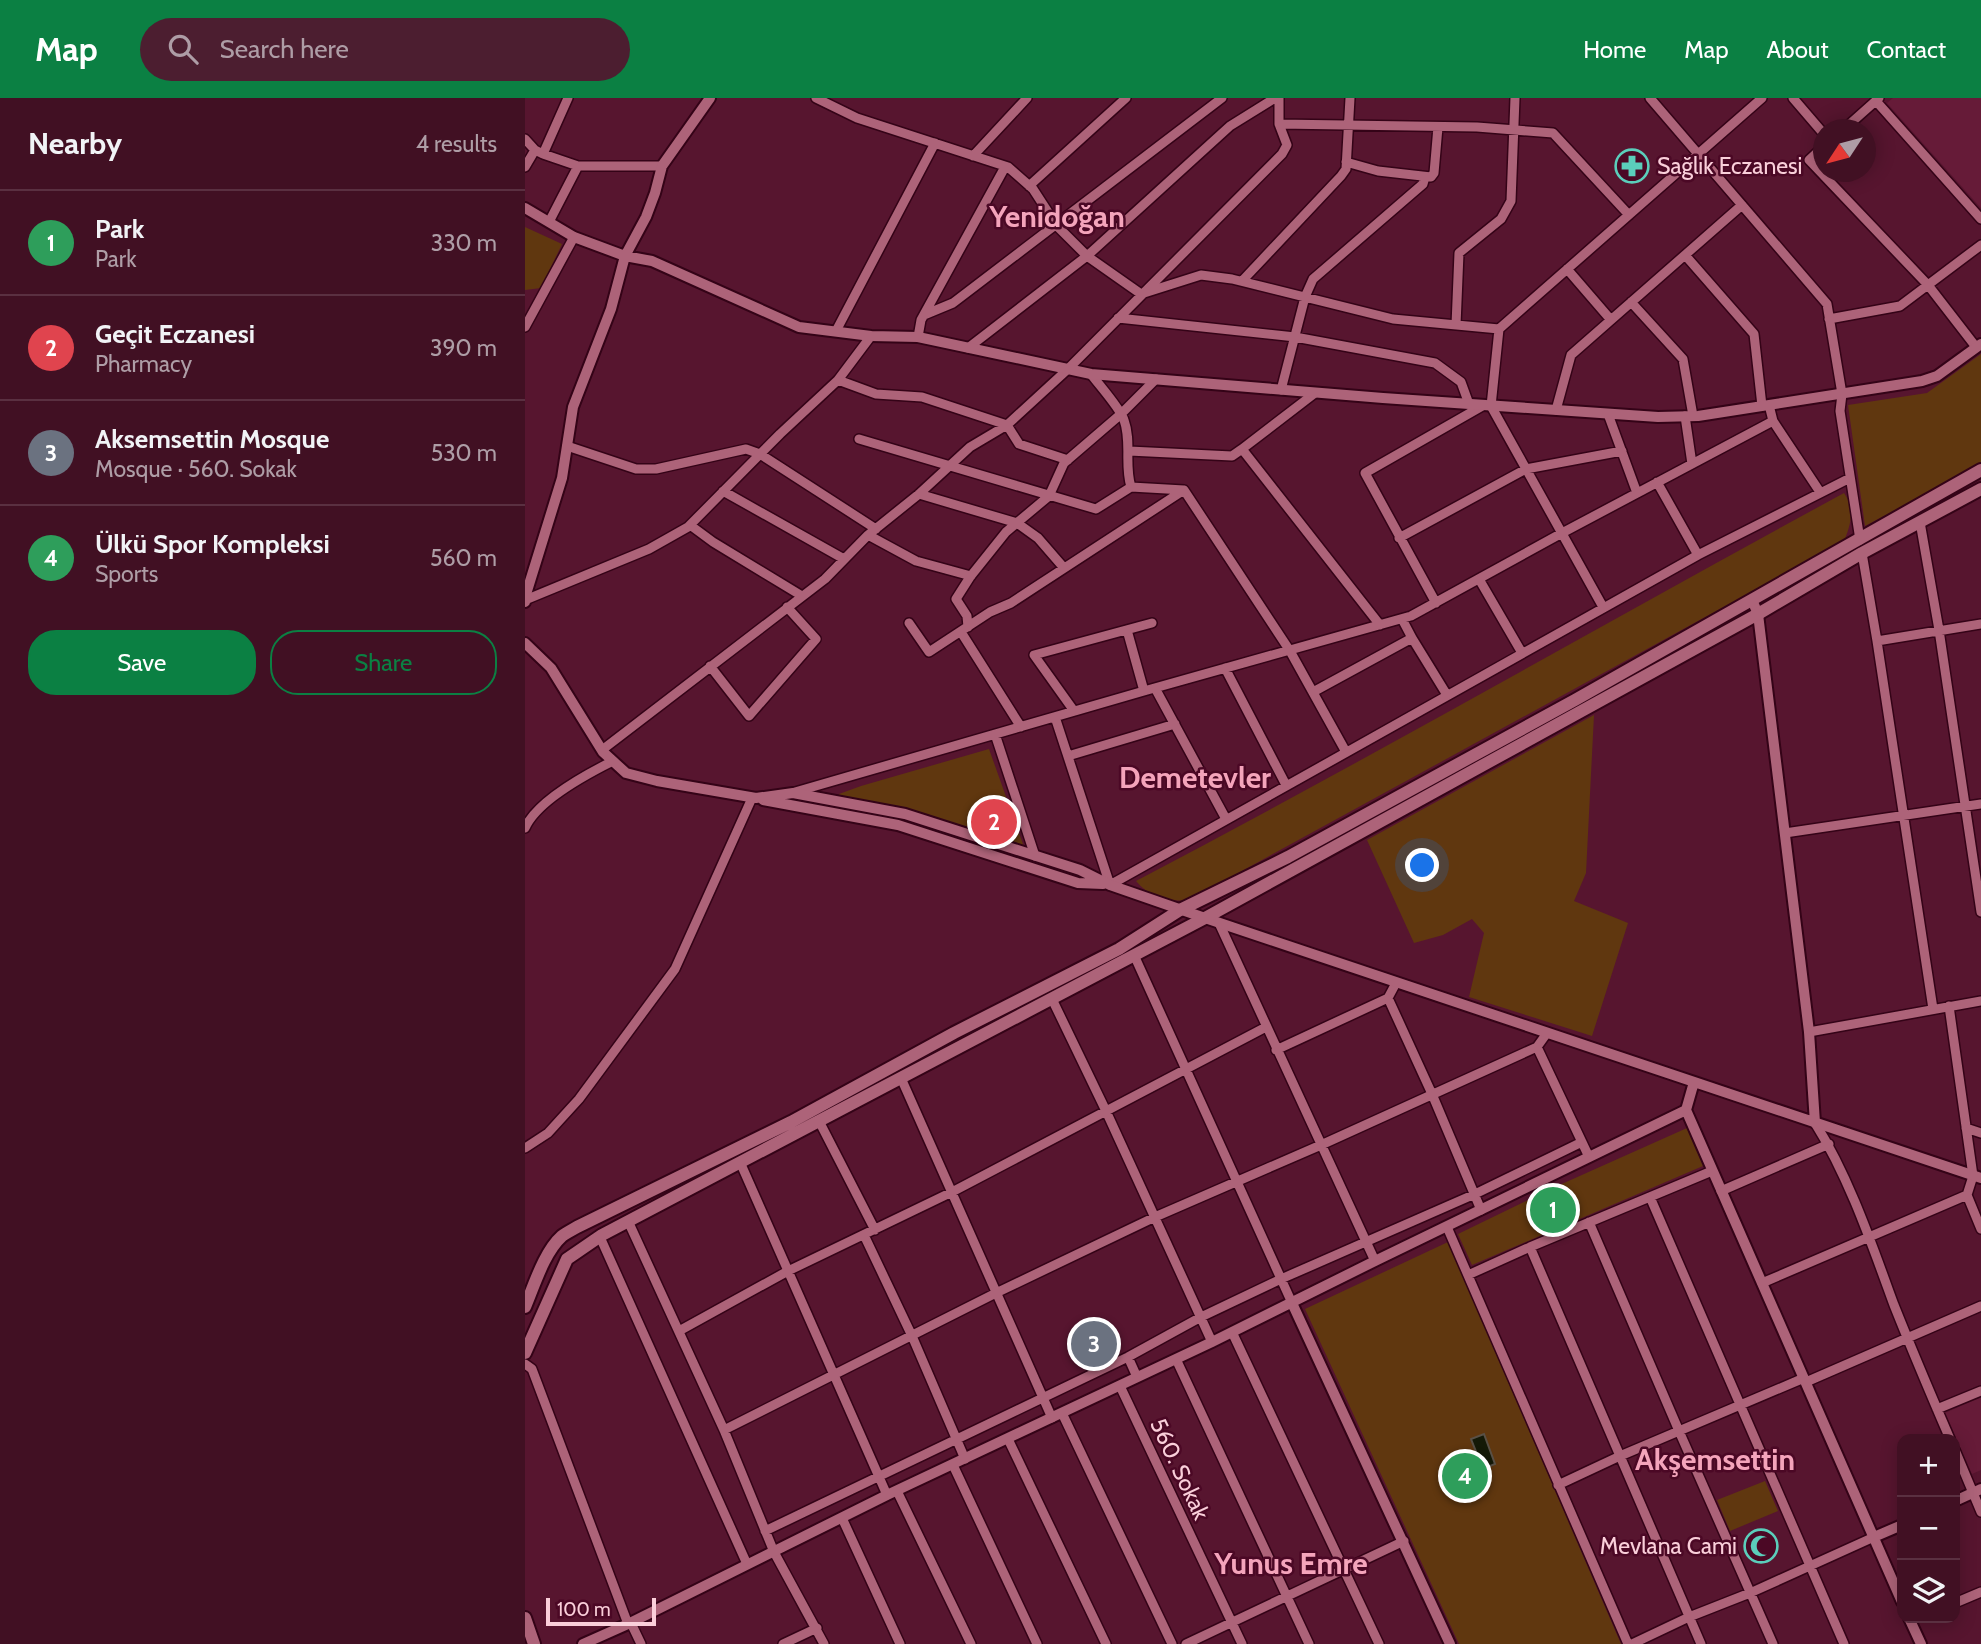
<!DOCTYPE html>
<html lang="en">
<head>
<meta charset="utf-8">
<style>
  body { margin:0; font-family:Cabin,sans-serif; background:#4c1e30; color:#f1f3f6 }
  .controls { position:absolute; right:21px; bottom:21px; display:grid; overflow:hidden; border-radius:14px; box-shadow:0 4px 18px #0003 }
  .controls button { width:63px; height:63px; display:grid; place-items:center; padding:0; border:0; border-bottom:2px solid #5a3041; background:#411023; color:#f1f3f6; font:35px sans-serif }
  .compass { position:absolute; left:1288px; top:21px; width:63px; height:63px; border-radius:50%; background:#411023; box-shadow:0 4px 18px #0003; rotate:234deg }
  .scale { position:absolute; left:21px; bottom:18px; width:110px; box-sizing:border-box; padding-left:7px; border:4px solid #facfda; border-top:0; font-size:19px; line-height:24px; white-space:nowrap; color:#facfda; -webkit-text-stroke:5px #4b0825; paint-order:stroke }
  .you { position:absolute; left:898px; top:768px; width:24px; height:24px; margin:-18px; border:5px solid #fff; border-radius:50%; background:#1a73e8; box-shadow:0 0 0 10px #1a73e833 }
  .badge { display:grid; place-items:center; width:46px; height:46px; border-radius:50%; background:#0b8043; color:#fff; font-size:23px; font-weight:700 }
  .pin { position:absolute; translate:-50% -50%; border:4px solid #fff; box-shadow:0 2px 7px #0006 }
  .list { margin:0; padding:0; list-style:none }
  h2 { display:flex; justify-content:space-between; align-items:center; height:91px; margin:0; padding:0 28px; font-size:30px }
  h2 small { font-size:23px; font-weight:400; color:#ae9da6 }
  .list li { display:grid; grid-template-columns:46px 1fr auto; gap:21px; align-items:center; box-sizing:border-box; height:105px; padding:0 28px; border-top:2px solid #5a3041 }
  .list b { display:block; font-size:26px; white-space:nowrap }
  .list p { margin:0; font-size:23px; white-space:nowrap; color:#ae9da6 }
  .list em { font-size:23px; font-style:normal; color:#ae9da6 }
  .actions { display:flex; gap:14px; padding:21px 28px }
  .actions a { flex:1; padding:16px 0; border:2px solid #0b8043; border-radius:28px; text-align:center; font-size:24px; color:#0b8043 }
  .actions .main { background:#0b8043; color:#fff }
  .icon { flex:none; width:38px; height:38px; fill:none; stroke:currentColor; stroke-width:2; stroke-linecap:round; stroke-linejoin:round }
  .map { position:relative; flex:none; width:1456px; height:1546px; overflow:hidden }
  header { display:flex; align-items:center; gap:42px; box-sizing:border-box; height:98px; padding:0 35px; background:#0b8043; color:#fff }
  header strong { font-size:33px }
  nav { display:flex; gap:38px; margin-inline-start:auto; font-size:24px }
  .search { width:490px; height:63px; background:#4c1e30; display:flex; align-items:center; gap:18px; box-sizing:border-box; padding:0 24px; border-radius:38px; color:#ae9da6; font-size:26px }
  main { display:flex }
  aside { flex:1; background:#411023 }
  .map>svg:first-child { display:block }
  .built { fill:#661b38 }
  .green { fill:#60370f }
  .water { fill:#141907; stroke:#595046; stroke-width:2 }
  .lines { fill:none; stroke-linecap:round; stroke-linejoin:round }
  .minor-casing { stroke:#340317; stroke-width:12 }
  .tertiary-casing { stroke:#340317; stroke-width:14 }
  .secondary-casing { stroke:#340317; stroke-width:16 }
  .minor { stroke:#ad6379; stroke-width:9 }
  .tertiary { stroke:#ad6379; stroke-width:10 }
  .secondary { stroke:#ad6379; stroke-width:12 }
  .labels { text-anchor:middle; stroke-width:5; stroke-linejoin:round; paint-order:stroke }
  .poi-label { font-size:23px; fill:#facfda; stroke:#4b0825; text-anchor:start }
  .street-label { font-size:23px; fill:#facfda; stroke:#4b0825 }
  .district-label { font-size:30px; font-weight:bold; fill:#f4a4bb; stroke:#4b0825 }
</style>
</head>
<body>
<header>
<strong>Map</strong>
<div class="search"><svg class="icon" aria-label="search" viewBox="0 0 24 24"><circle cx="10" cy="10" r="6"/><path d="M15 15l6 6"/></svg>Search here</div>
<nav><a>Home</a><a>Map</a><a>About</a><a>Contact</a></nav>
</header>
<main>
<aside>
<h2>Nearby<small>4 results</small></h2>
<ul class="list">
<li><span class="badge" style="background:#2e9e5b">1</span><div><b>Park</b><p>Park</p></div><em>330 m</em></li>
<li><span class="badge" style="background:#e0444e">2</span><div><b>Geçit Eczanesi</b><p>Pharmacy</p></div><em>390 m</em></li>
<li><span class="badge" style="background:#6b7280">3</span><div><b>Aksemsettin Mosque</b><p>Mosque · 560. Sokak</p></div><em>530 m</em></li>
<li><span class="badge" style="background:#2e9e5b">4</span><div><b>Ülkü Spor Kompleksi</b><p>Sports</p></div><em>560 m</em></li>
</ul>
<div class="actions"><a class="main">Save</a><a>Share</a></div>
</aside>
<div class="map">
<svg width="1456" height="1546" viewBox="0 0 1456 1546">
  <rect width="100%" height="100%" fill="#57152f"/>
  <path class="built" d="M1368 0H1456V110L1362 5Z
    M1456 1299V1372L1447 1376 1420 1315Z"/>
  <path class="green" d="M0 129 37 146 16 190 0 192Z
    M1456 256V367L1340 428 1323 307 1402 295Z
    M1319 395C1330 410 1326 427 1319 443L664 802C643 804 625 800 611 783 849 658 1082 524 1319 395Z
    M1069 617 1061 775 1049 803 1103 825 1067 938 944 899 959 835 947 821 918 837 889 845 842 742Z
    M464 651 499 749 314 701V696L336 688Z
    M1162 1030 1178 1068 947 1167 933 1136 1030 1089Z
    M923 1144 1096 1546H934L780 1211Z
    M1240 1383 1253 1413 1205 1433 1192 1402Z"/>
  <path class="water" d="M959 1336 970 1366 958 1371 946 1341Z"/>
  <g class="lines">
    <defs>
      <path id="minor" d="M291 0 332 20 483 69 508 91 532 128 562 158 616 196 676 177 707 181 868 221 974 231
        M1125 0 1302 206 1317 296 1315 313 1335 442
        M1268 0 1298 35
        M1351 3 1456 121
        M754 26 952 29 1028 35 1104 117
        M1318 32 1354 0
        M0 41 10 52
        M1298 49 1284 62 1403 187 1451 249
        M18 56 53 68H137
        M448 58 502 0
        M821 64 853 73 906 79 909 75 913 29
        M0 69 10 52 18 56 43 0
        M504 88 601 0
        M24 124 53 68
        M1160 157 1229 236 1237 308
        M1042 171 1086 222
        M717 183 816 78 821 71 825 0
        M1106 204 1158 261 1168 318
        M399 217 428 205 697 0
        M593 220 770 239 910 265 936 284 944 306
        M1304 221 1375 208 1456 147
        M931 227 934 155 976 121 986 103 990 0
        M0 229 49 139
        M311 233 410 45
        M393 239 396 222 480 69
        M443 250 562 158 705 28 750 0
        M566 276C574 287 595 310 599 322 607 344 599 367 606 389L659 392 765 553 821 654
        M313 282 351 296 397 299 482 327 494 346 543 362
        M756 292 780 199 788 181 898 86 900 79
        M790 295 717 351 855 527
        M1244 307 1248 323 1295 394
        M1031 312 1046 257 1217 107
        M1083 316 1112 395
        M1160 318 1167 366
        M334 341 571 411 606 389
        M42 348 111 371H131L221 351 235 356 351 431
        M604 353 707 358 717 351
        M1132 384 1173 457
        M198 393 319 461
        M394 396 492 425 513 440 539 470
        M1395 424 1414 532 1456 814
        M165 427 188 444 277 498
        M343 437 391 463 446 478
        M874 440 1001 371 1097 353
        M1337 455 1352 543 1408 911
        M954 481 997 555
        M0 502 124 451 163 429 255 336 313 282 346 238
        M911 505 840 375 959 307
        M1078 509 966 308 974 231 1237 0
        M877 521 887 540 922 597
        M384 525 404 554 465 514 486 505 659 392
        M443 529 442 518 431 501 445 479 481 434 524 398 539 365 596 316 631 281
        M602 532 619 593
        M436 534 496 629
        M1352 543 1456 526
        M185 568 224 618 291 541 262 509
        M700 570 761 687
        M630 590 701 721
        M788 594 887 540
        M549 613 509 557 627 525
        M530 619 585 787 1173 457 1325 380
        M470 636 510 758
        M77 652 300 481 343 437 394 396 445 349 482 327 543 271 757 56 762 47 754 26V0
        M543 658 650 626
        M270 694 619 593 886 518 1037 435 1248 323
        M0 730C12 703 62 676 88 663
        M1260 735 1456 706
        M694 825 850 1163
        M609 857 767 1205
        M863 900 907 996 956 1112
        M527 901 581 1013 687 1244
        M1284 934 1456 903
        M1012 949 1064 1059
        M751 952 863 900 871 885
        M376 980 527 1320
        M294 1023 350 1132
        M1290 1025C1324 1079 1347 1147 1369 1207 1387 1252 1406 1297 1425 1341
        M1441 1030 1456 1035
        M0 1050 23 1035 54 1001 150 871 227 700
        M215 1064 362 1397
        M1196 1093 1304 1046
        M1442 1097 1456 1131
        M1125 1099 1319 1546
        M103 1123 199 1332 249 1454 299 1546
        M1064 1124 1154 1333 1248 1546
        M922 1129 1103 1546
        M339 1137 387 1238 440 1361
        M75 1139 222 1466
        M1005 1149 1176 1546
        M943 1177 1005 1149 1187 1073
        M1237 1185 1442 1097 1448 1078 1424 908
        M154 1233 263 1173 427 1094 741 929
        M707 1234 854 1546
        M603 1259 612 1279
        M651 1261 784 1546
        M0 1266 7 1271 103 1526
        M1281 1284 1456 1208
        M595 1288 717 1546
        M1412 1311 1456 1293
        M537 1315 647 1546
        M199 1332 471 1195 630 1119 796 1047 1012 949 1022 935
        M483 1341 581 1546
        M1430 1352 1456 1414
        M428 1367 512 1546
        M1033 1387 1095 1358 1279 1280
        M372 1393 446 1546
        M317 1420 375 1546
        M240 1433 603 1259 676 1219 756 1181 950 1096 1057 1044
        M1430 1505 1456 1494
        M106 1525 116 1546
        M258 1546 292 1530
        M661 1546 879 1443
        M1107 1546 1164 1519 1225 1495 1349 1439"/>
      <path id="tertiary" d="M0 110 49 139 100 158 127 163 274 229 346 238 393 239 566 276 858 300 1133 319 1173 318 1397 283 1412 278 1456 246
        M1227 502 1233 516 1284 934 1290 1025
        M0 504 2 493 37 380 48 309 86 211 100 158 121 119 130 95 137 68 185 0
        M0 545 26 570 78 654 101 675 132 683 231 700 268 695 380 716 555 772 585 787 680 820 1456 1080
        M238 702 373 727 553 785 578 786
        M1161 1012 1377 1504
        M767 1205 925 1546
        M1430 1403 1456 1391
        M1349 1439 1377 1427
        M1384 1520 1396 1546
        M58 1546 103 1526 362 1397 687 1244 850 1163 1161 1012 1169 984"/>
      <path id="secondary" d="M0 1209C9 1188 19 1154 37 1138 41 1135 47 1132 52 1129L266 1024 429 935 594 851 655 812 763 759 1050 602 1456 372
        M0 1255 42 1161 77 1137 680 820 1233 516 1337 455 1456 391
        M0 1520 9 1546"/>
    </defs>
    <use href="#minor" class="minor-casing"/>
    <use href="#tertiary" class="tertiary-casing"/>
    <use href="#secondary" class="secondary-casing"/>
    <use href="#minor" class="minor"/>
    <use href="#tertiary" class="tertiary"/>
    <use href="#secondary" class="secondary"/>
  </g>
  <defs>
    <symbol id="pharmacy-ring" viewBox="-11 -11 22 22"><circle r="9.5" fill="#4b0825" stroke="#5bcebb" stroke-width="1.5"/><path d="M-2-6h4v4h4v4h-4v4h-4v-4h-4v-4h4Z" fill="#5bcebb"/></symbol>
    <symbol id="mosque-ring" viewBox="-11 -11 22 22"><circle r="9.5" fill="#4b0825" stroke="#5bcebb" stroke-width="1.5"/><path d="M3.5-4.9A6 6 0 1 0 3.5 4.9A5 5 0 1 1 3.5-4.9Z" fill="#5bcebb"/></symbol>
  </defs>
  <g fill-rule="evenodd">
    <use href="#pharmacy-ring" x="1088" y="49" width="38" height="38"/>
    <use href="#mosque-ring" x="1217" y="1429" width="38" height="38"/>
  </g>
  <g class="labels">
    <g class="poi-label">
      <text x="1132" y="76">Sağlık Eczanesi</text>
      <text x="1212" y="1456" text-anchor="end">Mevlana Cami</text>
    </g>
    <g class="street-label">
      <text transform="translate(655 1371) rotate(65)" y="8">560. Sokak</text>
    </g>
    <g class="district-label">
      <text x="532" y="129">Yenidoğan</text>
      <text x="670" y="690">Demetevler</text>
      <text x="1190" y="1372">Akşemsettin</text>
      <text x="766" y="1476">Yunus Emre</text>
    </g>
  </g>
</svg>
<div class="controls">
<button>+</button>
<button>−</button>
<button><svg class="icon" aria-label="layers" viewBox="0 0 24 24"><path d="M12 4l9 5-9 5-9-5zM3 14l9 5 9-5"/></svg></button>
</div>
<svg class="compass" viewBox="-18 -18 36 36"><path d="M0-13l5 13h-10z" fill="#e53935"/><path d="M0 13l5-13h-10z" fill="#ae9da6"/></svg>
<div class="scale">100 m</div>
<div class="you"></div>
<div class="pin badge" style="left:1028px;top:1112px;background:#2e9e5b">1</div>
<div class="pin badge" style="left:469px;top:724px;background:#e0444e">2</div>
<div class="pin badge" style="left:569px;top:1246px;background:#6b7280">3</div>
<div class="pin badge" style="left:940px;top:1378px;background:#2e9e5b">4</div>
</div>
</main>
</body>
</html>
